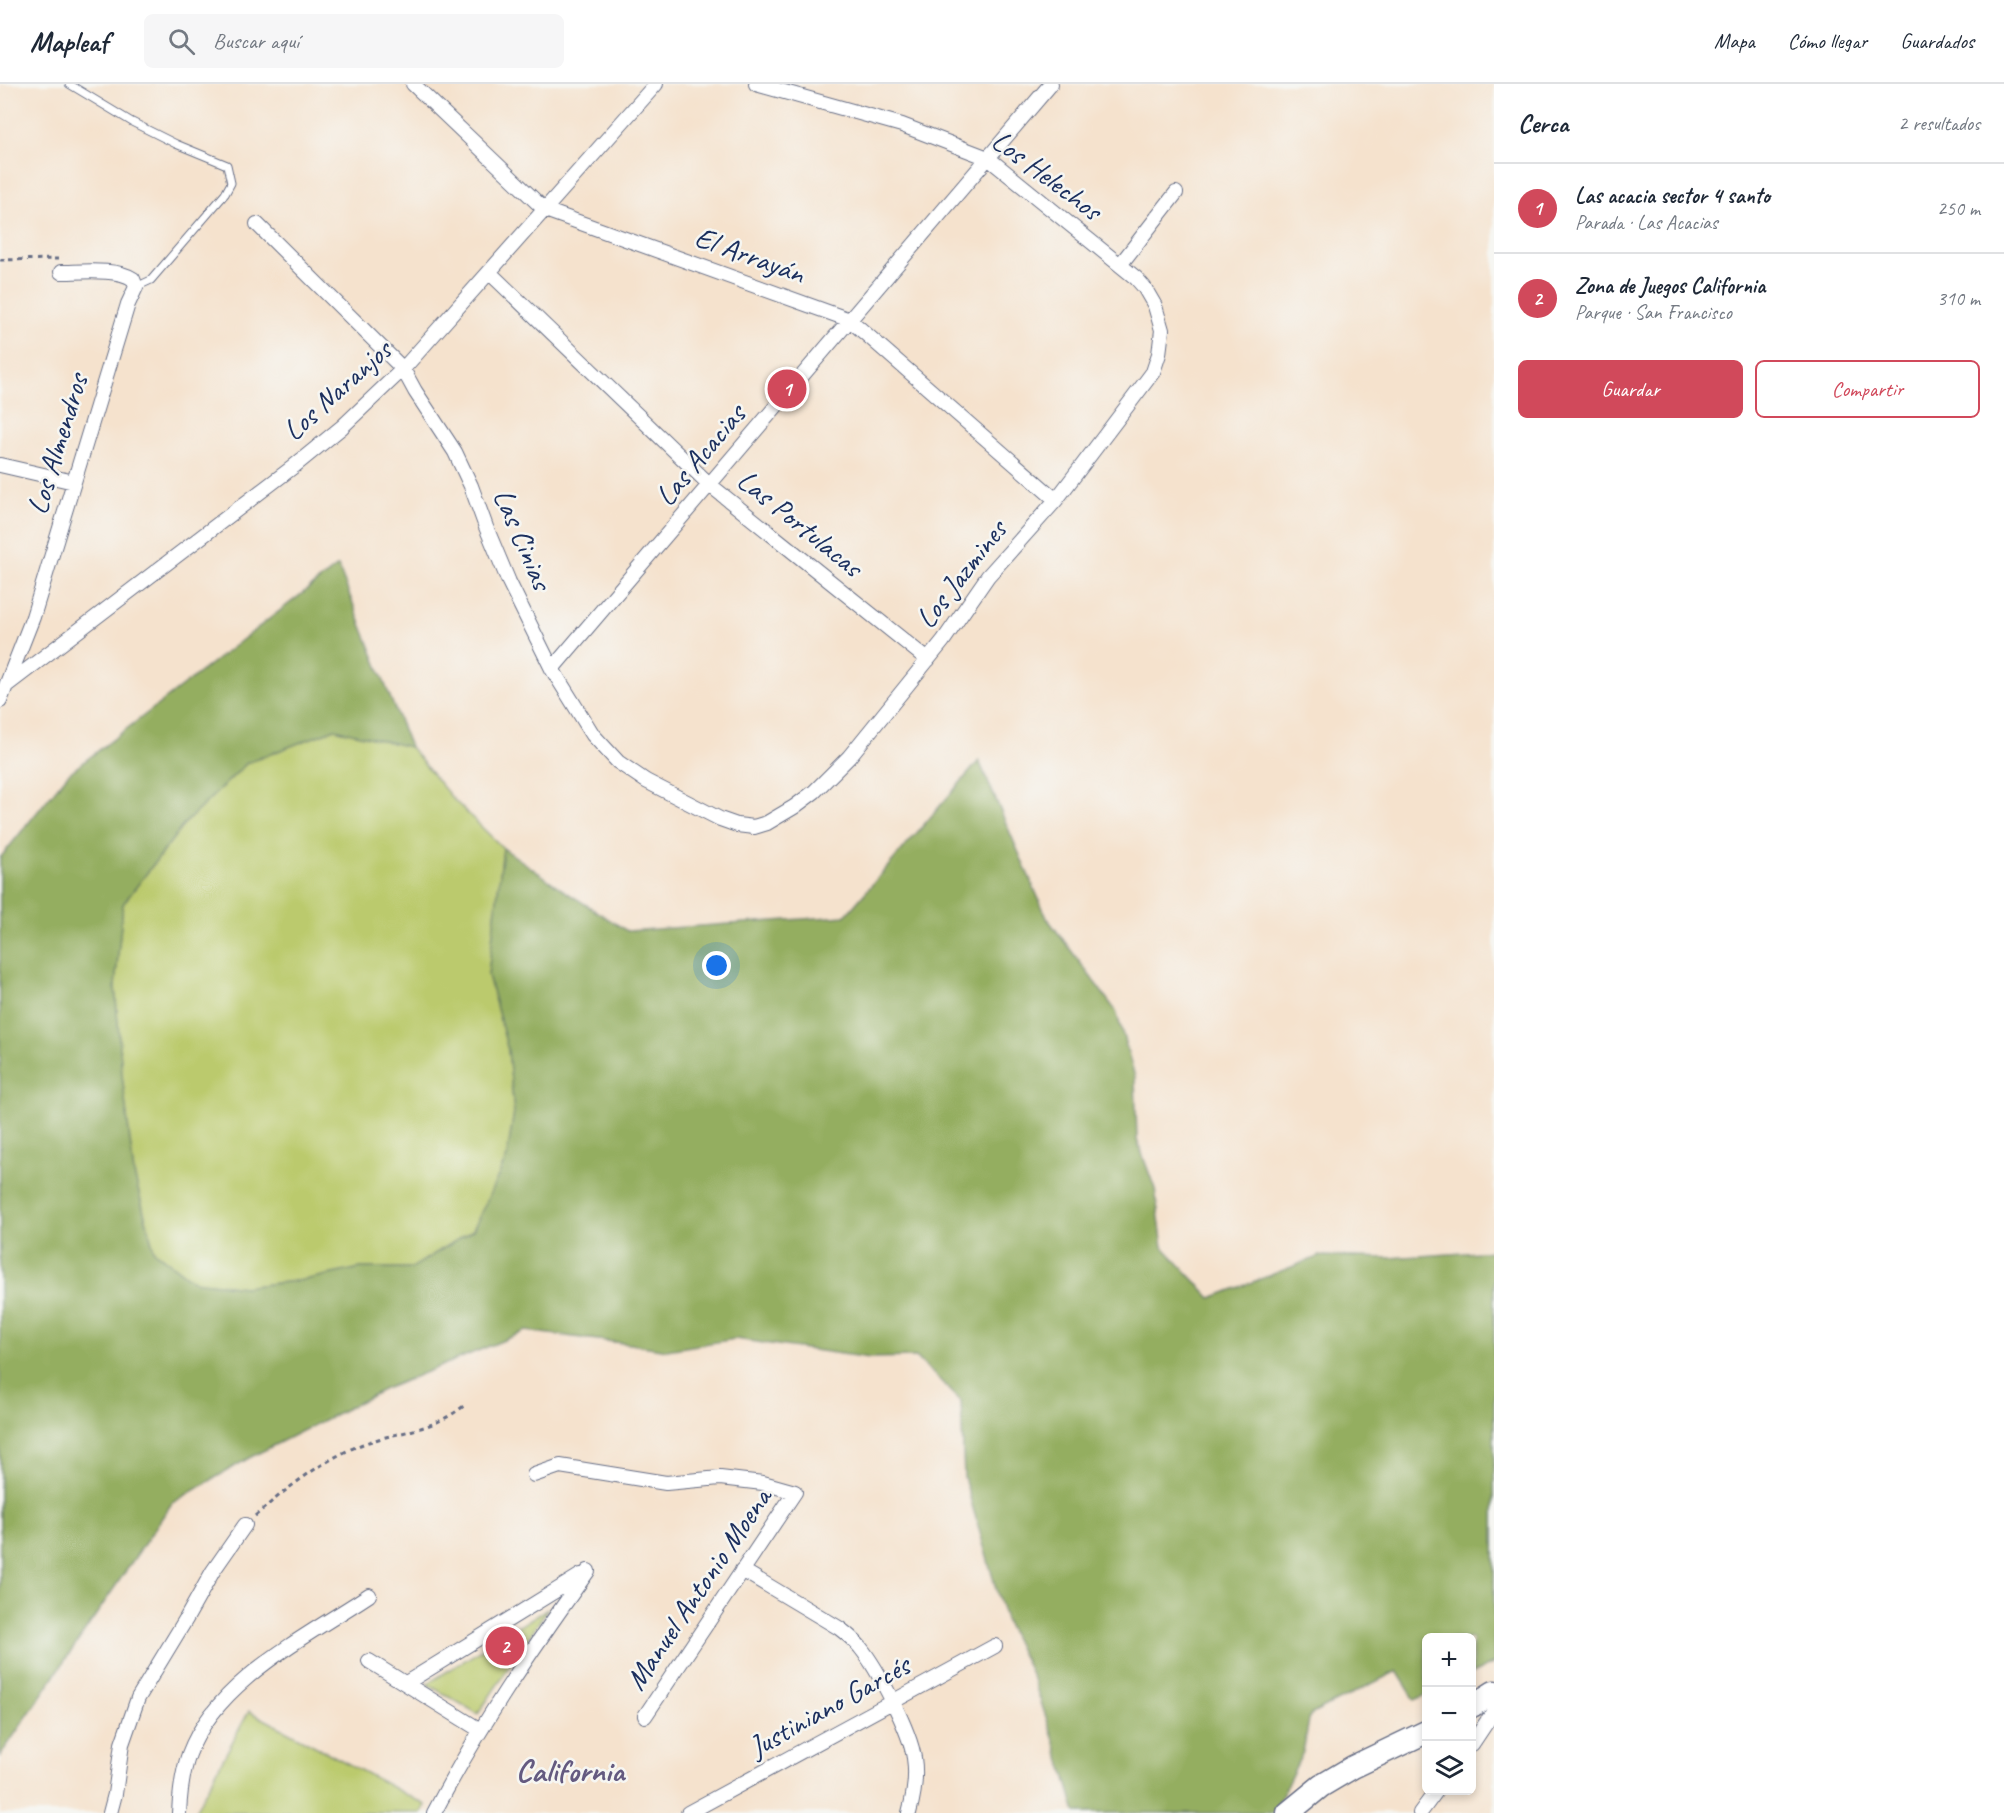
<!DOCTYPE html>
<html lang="es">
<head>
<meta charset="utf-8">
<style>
  body { margin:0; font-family:Caveat,sans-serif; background:#f6f6f7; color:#1f2937 }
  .controls { position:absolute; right:18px; bottom:18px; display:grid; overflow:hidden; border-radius:9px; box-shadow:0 3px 9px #0003 }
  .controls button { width:54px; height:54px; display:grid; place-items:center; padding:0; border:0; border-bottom:2px solid #e0e1e3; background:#fff; color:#1f2937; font:30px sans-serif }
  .you { position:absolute; left:717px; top:882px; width:21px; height:21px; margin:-15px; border:4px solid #fff; border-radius:50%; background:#1a73e8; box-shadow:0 0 0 9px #1a73e833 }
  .badge { display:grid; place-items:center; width:39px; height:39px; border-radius:50%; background:#d1495b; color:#fff; font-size:20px; font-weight:700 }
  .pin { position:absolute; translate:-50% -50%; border:3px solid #fff; box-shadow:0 2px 6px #0006 }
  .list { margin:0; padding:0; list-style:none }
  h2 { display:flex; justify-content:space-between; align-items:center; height:78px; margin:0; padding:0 24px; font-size:26px }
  h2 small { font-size:20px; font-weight:400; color:#747a83 }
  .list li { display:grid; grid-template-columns:39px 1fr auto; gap:18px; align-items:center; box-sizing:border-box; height:90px; padding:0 24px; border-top:2px solid #e0e1e3 }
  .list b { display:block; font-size:22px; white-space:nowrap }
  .list p { margin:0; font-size:20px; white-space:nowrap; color:#747a83 }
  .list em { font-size:20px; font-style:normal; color:#747a83 }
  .actions { display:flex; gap:12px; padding:18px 24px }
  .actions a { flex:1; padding:14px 0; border:2px solid #d1495b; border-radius:9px; text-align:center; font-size:21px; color:#d1495b }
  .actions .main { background:#d1495b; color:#fff }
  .icon { flex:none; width:33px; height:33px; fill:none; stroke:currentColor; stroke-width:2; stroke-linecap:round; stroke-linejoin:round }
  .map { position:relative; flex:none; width:1494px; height:1729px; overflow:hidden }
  header { display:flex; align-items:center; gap:36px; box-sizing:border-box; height:84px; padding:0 30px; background:#fff; border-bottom:2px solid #e0e1e3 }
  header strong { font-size:28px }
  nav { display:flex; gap:33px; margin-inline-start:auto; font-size:21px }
  .search { width:420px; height:54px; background:#f6f6f7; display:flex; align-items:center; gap:15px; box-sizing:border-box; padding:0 21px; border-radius:9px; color:#747a83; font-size:22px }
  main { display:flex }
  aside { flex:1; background:#fff }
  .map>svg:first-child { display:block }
  .green { fill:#bbca6d; stroke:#6b7c66; stroke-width:1.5 }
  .forest { fill:#94ae60; stroke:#586e5f; stroke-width:1.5 }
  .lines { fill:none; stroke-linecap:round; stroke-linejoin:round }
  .service-casing { stroke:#676e85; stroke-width:9 }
  .minor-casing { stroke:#676e85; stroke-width:16 }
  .primary-casing { stroke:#676e85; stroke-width:25 }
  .path { stroke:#676e85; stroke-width:3; stroke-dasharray:4.5 4.5; stroke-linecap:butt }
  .service { stroke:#fff; stroke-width:7 }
  .minor { stroke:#fff; stroke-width:14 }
  .primary { stroke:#fff; stroke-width:22 }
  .labels { text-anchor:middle; stroke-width:5; stroke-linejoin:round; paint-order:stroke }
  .street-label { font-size:30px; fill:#1b2f5e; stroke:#f6f6f2 }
  .neighbourhood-label { font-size:32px; font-weight:bold; fill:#645a80; stroke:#f6f6f2 }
</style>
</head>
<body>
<header>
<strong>Mapleaf</strong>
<div class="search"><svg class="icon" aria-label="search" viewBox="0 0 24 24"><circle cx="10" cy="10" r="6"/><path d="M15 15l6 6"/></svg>Buscar aquí</div>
<nav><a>Mapa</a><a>Cómo llegar</a><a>Guardados</a></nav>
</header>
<main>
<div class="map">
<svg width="1494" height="1729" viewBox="0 0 1494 1729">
  <rect width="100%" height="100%" fill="#f6f6f2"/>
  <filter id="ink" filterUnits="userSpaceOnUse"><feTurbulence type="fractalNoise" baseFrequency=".0167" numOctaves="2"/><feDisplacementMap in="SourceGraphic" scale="12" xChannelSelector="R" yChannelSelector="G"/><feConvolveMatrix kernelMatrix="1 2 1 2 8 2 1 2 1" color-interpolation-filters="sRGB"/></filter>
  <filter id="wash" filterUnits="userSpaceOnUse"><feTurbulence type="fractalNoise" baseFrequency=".008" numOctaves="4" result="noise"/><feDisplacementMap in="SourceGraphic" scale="24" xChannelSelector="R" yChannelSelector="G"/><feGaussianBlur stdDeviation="1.35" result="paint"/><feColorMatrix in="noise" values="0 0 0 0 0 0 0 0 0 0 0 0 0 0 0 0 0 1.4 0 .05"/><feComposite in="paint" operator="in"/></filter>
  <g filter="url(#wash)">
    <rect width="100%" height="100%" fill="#f5e2cd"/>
    <path class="green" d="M335 645 410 663 452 714 503 764 488 891 508 966 514 1028 507 1073 473 1146 412 1184H361L304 1196 244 1203 193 1197 154 1167 134 1090 122 991 115 902 123 820 185 739 247 679Z
      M548 1524 478 1630 427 1600Z
      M249 1627 426 1721 422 1729H194Z"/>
    <path class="forest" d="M338 482 410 663 335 645 247 679 185 739 123 820 115 902 122 991 134 1090 154 1167 193 1197 244 1203 304 1196 361 1184H412L473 1146 507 1073 514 1028 508 966 488 891 503 764 566 808 627 847 845 832 979 677 1047 834 1116 927 1135 993 1137 1056 1155 1105 1163 1163 1211 1214 1320 1172 1389 1174 1494 1167V1579L1472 1590V1554H1426V1611L1415 1616 1397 1587 1310 1631 1303 1668 1273 1729H1076L1061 1677 1032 1592 1005 1536 964 1393 961 1317 916 1273 870 1274 735 1255 667 1266 630 1260 526 1247 385 1305 249 1374 172 1419 0 1672V774L68 690Z"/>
  </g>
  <g filter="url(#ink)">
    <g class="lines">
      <defs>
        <path id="service" d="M69 0 132 38 176 60 227 81 231 99 225 110 151 196 136 203"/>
        <path id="minor" d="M413 0 545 126 850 236 1056 416
          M257 140 403 285 415 307 455 368 471 402 486 443 509 498 552 585 593 651 618 678 646 697 720 735 737 741 754 743 767 739 794 723 814 708 849 673 943 557 988 492 1056 416 1147 296 1153 288 1159 270 1162 246 1155 222 1144 203 1136 194 988 74 902 41 756 0
          M1120 181 1176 109
          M489 188 710 401 928 576
          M0 381 74 398
          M552 585 1051 0
          M7 601 293 383 342 343 403 285 656 0
          M0 617 33 533 128 220 136 203 133 195C118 184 80 188 61 188
          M534 1391 560 1382 666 1399 720 1394 763 1399 795 1408 645 1632
          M742 1486 839 1544C847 1550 854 1556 860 1563 878 1585 910 1647 914 1674 917 1693 914 1711 909 1729
          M369 1577 480 1646
          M406 1599 581 1491
          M1472 1660 1494 1627
          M110 1729 115 1710 122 1660 138 1614 186 1535 213 1487 245 1441
          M179 1729C180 1709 182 1689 189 1670 216 1597 306 1553 369 1511
          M434 1729C478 1644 532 1565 588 1487
          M688 1729 995 1562
          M1420 1729 1437 1706"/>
        <path id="primary" d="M1472 1622 1494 1608
          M1288 1729 1321 1702 1353 1683 1426 1648"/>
      </defs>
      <use href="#service" class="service-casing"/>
      <use href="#minor" class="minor-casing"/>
      <use href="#primary" class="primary-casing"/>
      <path class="path" d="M0 176 58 175
        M255 1432C287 1404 324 1375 363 1360 401 1346 433 1348 466 1320"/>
      <use href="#service" class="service"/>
      <use href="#minor" class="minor"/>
      <use href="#primary" class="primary"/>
    </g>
  </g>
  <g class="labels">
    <g class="street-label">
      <text transform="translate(1047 91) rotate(37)" y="10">Los Helechos</text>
      <text transform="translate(750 171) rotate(20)" y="10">El Arrayán</text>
      <text transform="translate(337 306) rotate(-42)" y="10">Los Naranjos</text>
      <text transform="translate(57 360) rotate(-73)" y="10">Los Almendros</text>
      <text transform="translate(700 371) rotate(-50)" y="10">Las Acacias</text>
      <text transform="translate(800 439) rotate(39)" y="10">Las Portulacas</text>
      <text transform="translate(523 455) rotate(67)" y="10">Las Cinias</text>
      <text transform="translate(961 490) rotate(-52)" y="10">Los Jazmines</text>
      <text transform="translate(698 1505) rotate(-56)" y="10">Manuel Antonio Moena</text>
      <text transform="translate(829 1622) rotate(-29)" y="10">Justiniano Garcés</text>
    </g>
    <g class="neighbourhood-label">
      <text x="570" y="1697">California</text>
    </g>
  </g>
</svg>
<div class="controls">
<button>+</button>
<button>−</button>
<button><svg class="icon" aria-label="layers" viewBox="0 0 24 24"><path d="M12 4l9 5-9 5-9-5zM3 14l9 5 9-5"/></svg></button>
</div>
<div class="you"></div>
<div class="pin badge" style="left:787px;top:305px">1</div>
<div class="pin badge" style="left:505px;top:1562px">2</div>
</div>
<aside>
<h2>Cerca<small>2 resultados</small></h2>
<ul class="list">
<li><span class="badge">1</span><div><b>Las acacia sector 4 santo</b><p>Parada · Las Acacias</p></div><em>250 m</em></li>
<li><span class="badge">2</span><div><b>Zona de Juegos California</b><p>Parque · San Francisco</p></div><em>310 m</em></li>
</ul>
<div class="actions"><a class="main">Guardar</a><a>Compartir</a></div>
</aside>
</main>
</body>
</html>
